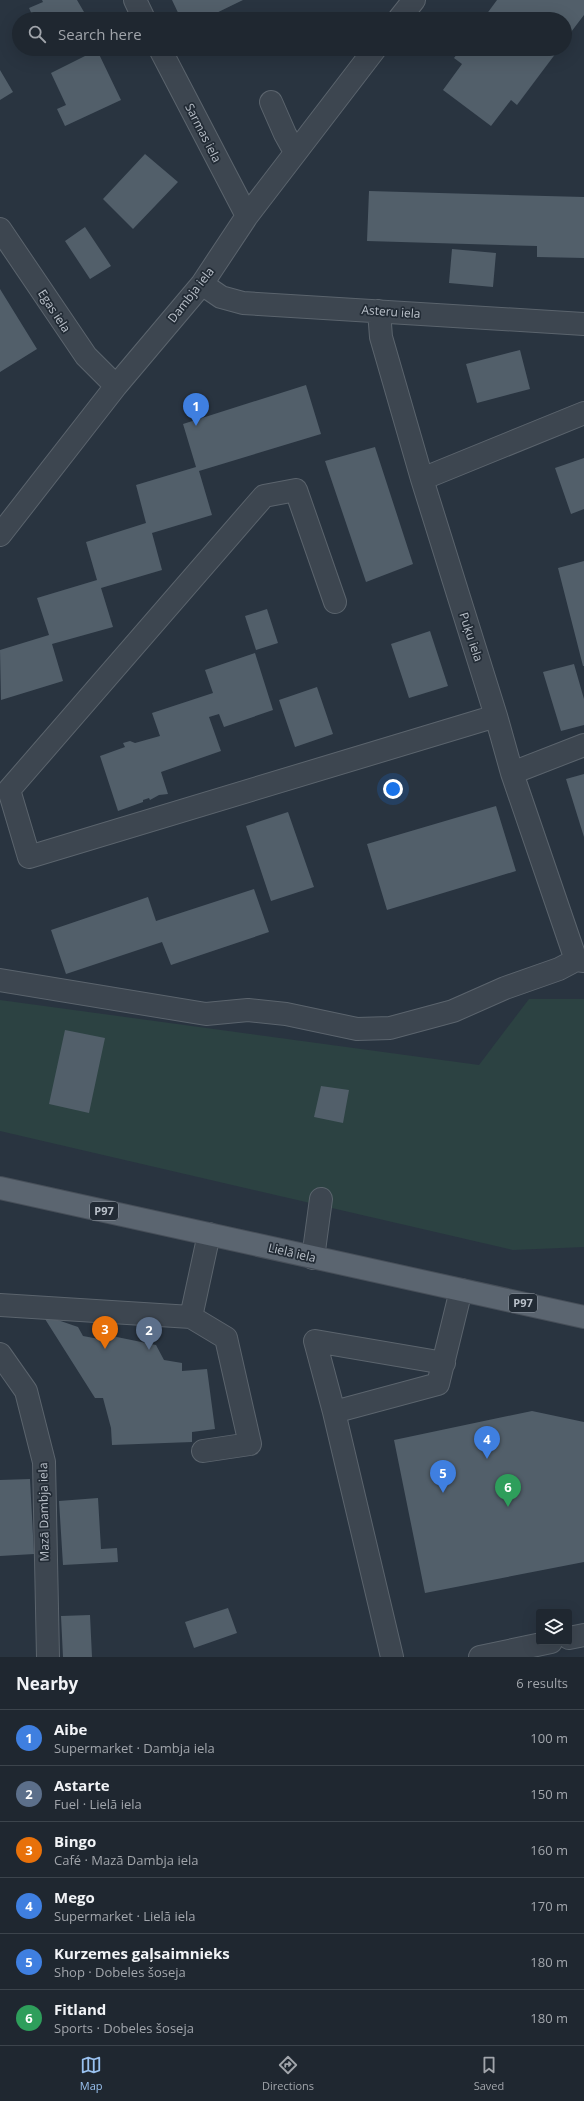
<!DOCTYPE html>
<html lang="en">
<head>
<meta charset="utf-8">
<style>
  body { margin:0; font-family:"Open Sans",sans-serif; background:#2c333c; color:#f1f3f6 }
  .controls { position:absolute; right:12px; bottom:12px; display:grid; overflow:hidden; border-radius:4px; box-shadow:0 4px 16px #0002 }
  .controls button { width:36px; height:36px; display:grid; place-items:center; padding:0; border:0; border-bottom:1px solid #3c444c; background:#1f2730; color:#f1f3f6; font:20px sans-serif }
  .you { position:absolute; left:393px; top:789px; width:14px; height:14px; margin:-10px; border:3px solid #fff; border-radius:50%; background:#1a73e8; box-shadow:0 0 0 6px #1a73e833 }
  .badge { display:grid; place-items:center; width:26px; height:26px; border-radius:50%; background:#99c1ef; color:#fff; font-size:13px; font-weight:700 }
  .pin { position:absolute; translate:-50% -33px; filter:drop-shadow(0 1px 2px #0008) }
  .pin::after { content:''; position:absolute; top:21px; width:14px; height:12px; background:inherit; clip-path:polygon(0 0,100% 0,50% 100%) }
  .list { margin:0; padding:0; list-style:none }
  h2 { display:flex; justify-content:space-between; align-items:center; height:52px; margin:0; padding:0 16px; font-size:17px }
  h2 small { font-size:13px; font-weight:400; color:#a1a5ab }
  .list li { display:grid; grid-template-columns:26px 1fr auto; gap:12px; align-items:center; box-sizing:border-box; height:56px; padding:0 16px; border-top:1px solid #3c444c }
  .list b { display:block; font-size:15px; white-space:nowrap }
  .list p { margin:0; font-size:13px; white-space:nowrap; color:#a1a5ab }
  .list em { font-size:13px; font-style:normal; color:#a1a5ab }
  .icon { flex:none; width:22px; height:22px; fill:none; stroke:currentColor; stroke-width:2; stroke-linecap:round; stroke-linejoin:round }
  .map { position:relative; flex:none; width:584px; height:1657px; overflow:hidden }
  .search { position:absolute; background:#1f2730; box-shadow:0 4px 16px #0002; left:12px; right:12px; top:12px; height:44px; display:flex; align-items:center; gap:10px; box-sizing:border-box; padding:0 14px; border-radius:22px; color:#a1a5ab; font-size:15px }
  .sheet { height:388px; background:#1f2730 }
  nav { display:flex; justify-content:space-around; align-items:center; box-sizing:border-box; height:56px; border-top:1px solid #3c444c; background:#1f2730; font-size:11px; color:#a1a5ab }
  nav a { display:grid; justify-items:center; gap:2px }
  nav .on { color:#99c1ef }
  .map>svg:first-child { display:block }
  .green { fill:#2c4242 }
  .building { fill:#525f6a }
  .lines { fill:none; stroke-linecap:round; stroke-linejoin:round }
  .minor-casing { stroke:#5b646d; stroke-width:24 }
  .major-casing { stroke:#474f59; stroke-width:24 }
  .minor { stroke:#3d4650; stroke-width:22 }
  .major { stroke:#5b6570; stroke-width:22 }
  .labels { text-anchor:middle; stroke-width:3.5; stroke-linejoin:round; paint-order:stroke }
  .shield { fill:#222b35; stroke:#8c949d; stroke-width:1 }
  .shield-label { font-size:11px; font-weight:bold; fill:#bac1ca }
  .street-label { font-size:12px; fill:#bac1ca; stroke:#222b35 }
</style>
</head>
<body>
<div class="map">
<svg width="584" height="1657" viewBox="0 0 584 1657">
  <rect width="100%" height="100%" fill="#293440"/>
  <path class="green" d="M529 999H584V1247L513 1250 0 1131V1000L479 1065Z"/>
  <path class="building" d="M42 0H77L84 12 70 19H51L49 14 39 19H34L29 8 43 2Z
    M172 0H243L204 19H181Z
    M497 0H584V15L565 40V19H483Z
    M461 49H559L517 105 511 100 491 126 443 90 462 64 454 58Z
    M97 50 121 100 65 126 57 109 66 105 51 73Z
    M0 70 13 92 0 100Z
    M145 154 178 182 133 229 103 199Z
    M369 191 584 197V258L537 257V246L367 241Z
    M85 227 111 266 90 279 65 241Z
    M452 249 496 253 493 287 449 283Z
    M0 289 37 349 0 372Z
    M520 350 530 389 477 403 466 364Z
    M306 385 321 434 199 471 212 515 152 533 162 570 101 588 113 627 52 644 63 681 1 700 0 650 49 635 37 598 97 580 86 542 146 523 136 485 196 467 183 424Z
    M375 447 413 564 366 582 325 461Z
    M584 458V509L571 514 555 468Z
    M584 561V666H583L558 568Z
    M267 609 278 643 256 650 245 616Z
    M430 631 448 686 409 698 391 644Z
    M255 653 273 710 224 727 219 714 209 717 221 751 161 772 168 794 159 795 150 800 149 798 143 800V802L118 811 100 756 125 747 123 743 130 741 135 743 160 736 152 713 213 693 205 670Z
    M574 664 584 699V725L561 731 543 672Z
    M317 687 333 734 295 747 279 700Z
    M584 774V837L566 779Z
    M496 806 516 871 387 910 367 844Z
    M288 812 314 887 271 901 246 826Z
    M254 889 269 932 171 965 162 942 66 974 51 930 148 897 156 921Z
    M65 1030 105 1038 89 1113 49 1104Z
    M321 1086 349 1090 343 1123 314 1117Z
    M49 1317 78 1327 83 1336 99 1339 107 1335 156 1345 164 1360 182 1363V1371L207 1369 215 1429 192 1432V1442L112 1445 111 1428 103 1398H95L45 1319Z
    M532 1411 584 1422V1562L425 1593 394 1440Z
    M30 1479 34 1554 0 1556V1480Z
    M98 1498 101 1549 117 1548 118 1562 63 1565 59 1501Z
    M228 1608 237 1633 194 1648 185 1622Z
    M90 1615 92 1657H63L61 1616Z"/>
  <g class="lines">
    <defs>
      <path id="minor" d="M135 0 144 19
        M399 19 414 0
        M160 49 247 216
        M271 102 285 134 295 152
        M0 229 86 356 116 386
        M202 284 221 297 243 303 584 324
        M379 311 381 337 422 479 496 716 512 773 576 960
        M422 479 584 413
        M0 535 116 386 202 284 247 216 375 49
        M335 602 296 490 264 496 9 790 29 857 496 716
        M512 773 584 745
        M0 980 206 1014 248 1010 286 1014 357 1029 390 1028 453 1011 505 988 559 969 576 960 584 961
        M313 1258 321 1199
        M0 1305 191 1317 226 1338 250 1444 203 1451
        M191 1317 209 1234
        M0 1354 26 1391 44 1462 48 1657
        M334 1412 315 1341 444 1363
        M569 1638 584 1635
        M392 1657 334 1412 438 1384 461 1290
        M480 1657 551 1642"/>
      <path id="major" d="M0 1188 584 1317"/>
    </defs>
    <use href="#minor" class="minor-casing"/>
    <use href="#major" class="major-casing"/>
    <use href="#minor" class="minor"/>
    <use href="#major" class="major"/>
  </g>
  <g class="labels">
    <g class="shield">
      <rect x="90" y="1202" width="28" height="18" rx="3"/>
      <rect x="509" y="1294" width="28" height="18" rx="3"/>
    </g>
    <g class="shield-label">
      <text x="104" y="1215">P97</text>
      <text x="523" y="1307">P97</text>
    </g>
    <g class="street-label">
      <text transform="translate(203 133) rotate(63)" y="4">Sarmas iela</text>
      <text transform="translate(191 295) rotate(-52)" y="4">Dambja iela</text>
      <text transform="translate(54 311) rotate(57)" y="4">Egas iela</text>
      <text transform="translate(391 312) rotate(4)" y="4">Asteru iela</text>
      <text transform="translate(471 637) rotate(72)" y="4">Puķu iela</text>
      <text transform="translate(292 1253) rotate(13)" y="4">Lielā iela</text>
      <text transform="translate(44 1512) rotate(-91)" y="4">Mazā Dambja iela</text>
    </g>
  </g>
</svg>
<div class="controls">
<button><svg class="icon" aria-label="layers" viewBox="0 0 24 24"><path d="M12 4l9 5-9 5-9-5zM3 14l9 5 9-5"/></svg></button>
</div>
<div class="you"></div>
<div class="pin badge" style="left:196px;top:426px;background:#3f7fe0">1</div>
<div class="pin badge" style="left:149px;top:1350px;background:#5c6f8a">2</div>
<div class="pin badge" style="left:105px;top:1349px;background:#e8710a">3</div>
<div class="pin badge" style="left:487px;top:1459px;background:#3f7fe0">4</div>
<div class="pin badge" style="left:443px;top:1493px;background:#3f7fe0">5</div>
<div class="pin badge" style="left:508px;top:1507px;background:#2e9e5b">6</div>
<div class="search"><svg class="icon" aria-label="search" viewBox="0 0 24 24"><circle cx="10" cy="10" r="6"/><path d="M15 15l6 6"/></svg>Search here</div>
</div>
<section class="sheet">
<h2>Nearby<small>6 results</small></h2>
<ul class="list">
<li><span class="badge" style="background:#3f7fe0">1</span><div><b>Aibe</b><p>Supermarket · Dambja iela</p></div><em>100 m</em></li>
<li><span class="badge" style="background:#5c6f8a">2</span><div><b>Astarte</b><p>Fuel · Lielā iela</p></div><em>150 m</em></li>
<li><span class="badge" style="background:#e8710a">3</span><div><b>Bingo</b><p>Café · Mazā Dambja iela</p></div><em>160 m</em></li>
<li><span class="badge" style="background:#3f7fe0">4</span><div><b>Mego</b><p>Supermarket · Lielā iela</p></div><em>170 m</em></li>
<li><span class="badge" style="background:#3f7fe0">5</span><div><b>Kurzemes gaļsaimnieks</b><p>Shop · Dobeles šoseja</p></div><em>180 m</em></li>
<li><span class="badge" style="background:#2e9e5b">6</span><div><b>Fitland</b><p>Sports · Dobeles šoseja</p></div><em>180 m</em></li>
</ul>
</section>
<nav>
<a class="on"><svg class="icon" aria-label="map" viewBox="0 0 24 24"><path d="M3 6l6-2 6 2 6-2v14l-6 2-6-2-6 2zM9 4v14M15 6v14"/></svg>Map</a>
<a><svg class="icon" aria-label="directions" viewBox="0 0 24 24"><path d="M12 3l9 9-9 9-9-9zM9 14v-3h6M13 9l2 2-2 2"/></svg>Directions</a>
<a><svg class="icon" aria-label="saved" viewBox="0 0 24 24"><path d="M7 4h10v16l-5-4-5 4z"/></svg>Saved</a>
</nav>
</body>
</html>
